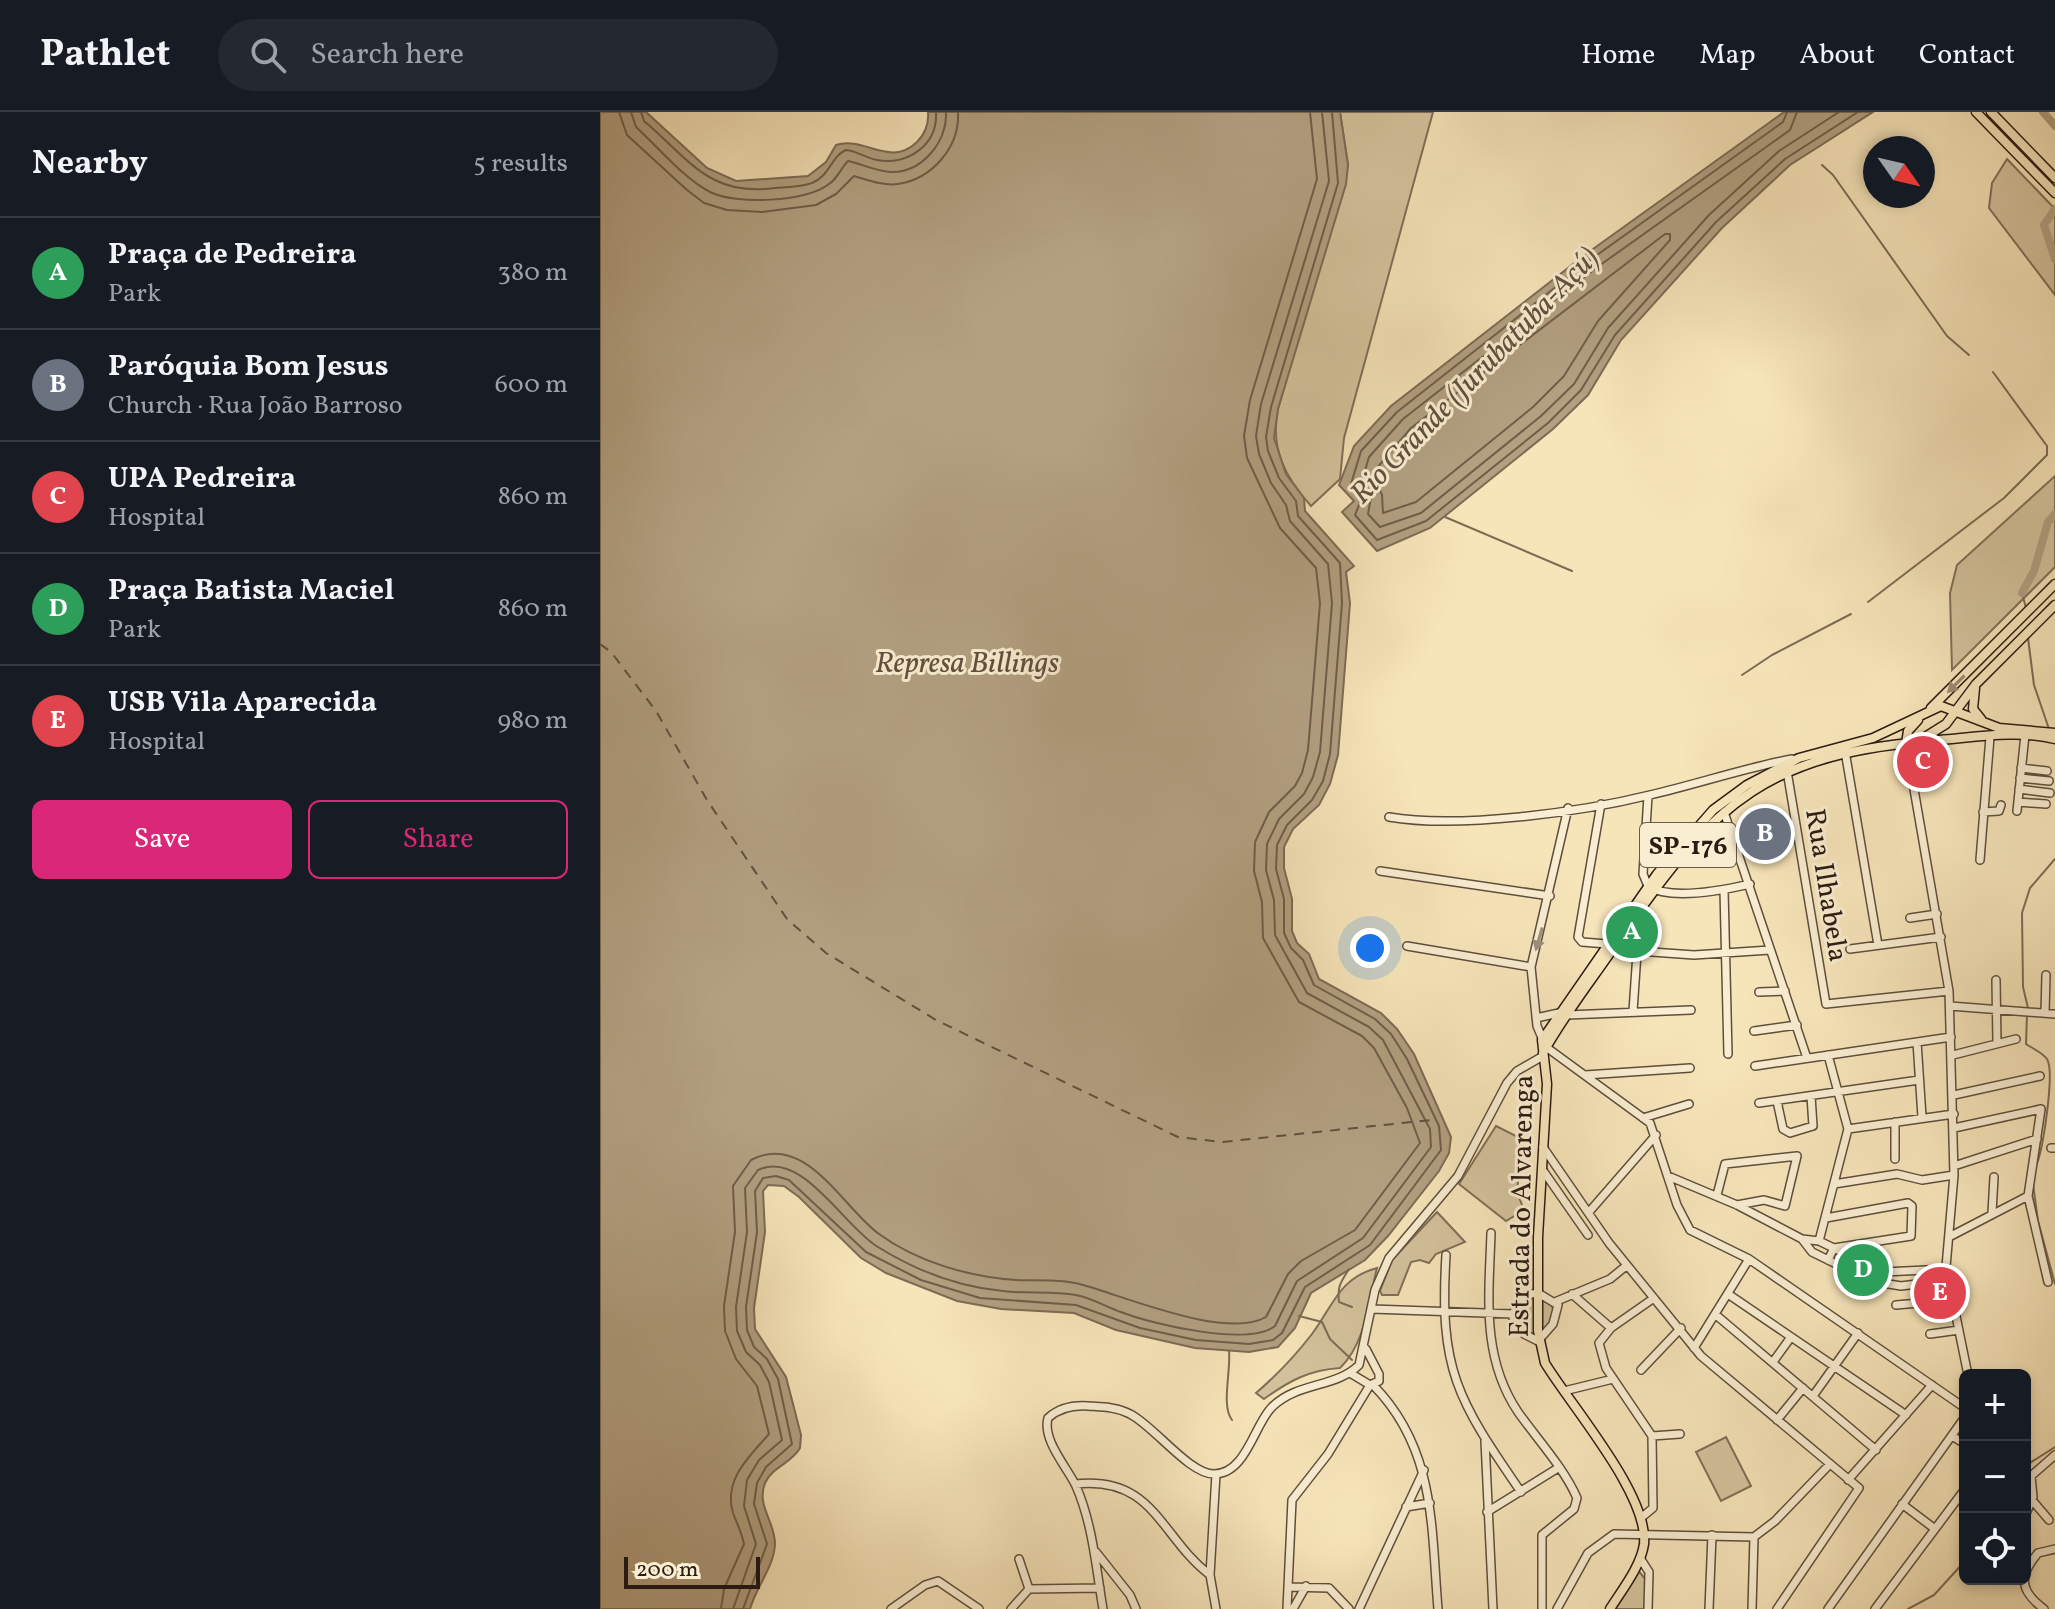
<!DOCTYPE html>
<html lang="en">
<head>
<meta charset="utf-8">
<style>
  body { margin:0; font-family:Vollkorn,serif; background:#242831; color:#f1f3f6 }
  .controls { position:absolute; right:24px; bottom:24px; display:grid; overflow:hidden; border-radius:12px; box-shadow:0 4px 12px #0003 }
  .controls button { width:72px; height:72px; display:grid; place-items:center; padding:0; border:0; border-bottom:2px solid #363941; background:#171b24; color:#f1f3f6; font:40px sans-serif }
  .compass { position:absolute; left:1263px; top:24px; width:72px; height:72px; border-radius:50%; background:#171b24; box-shadow:0 4px 12px #0003; rotate:124deg }
  .scale { position:absolute; left:24px; bottom:20px; width:136px; box-sizing:border-box; padding-left:8px; border:4px solid #2b1b12; border-top:0; font-size:22px; line-height:28px; white-space:nowrap; color:#2b1b12; -webkit-text-stroke:6px #faeed2; paint-order:stroke }
  .you { position:absolute; left:770px; top:836px; width:28px; height:28px; margin:-20px; border:6px solid #fff; border-radius:50%; background:#1a73e8; box-shadow:0 0 0 12px #1a73e833 }
  .badge { display:grid; place-items:center; width:52px; height:52px; border-radius:50%; background:#db2777; color:#fff; font-size:26px; font-weight:700 }
  .pin { position:absolute; translate:-50% -50%; border:4px solid #fff; box-shadow:0 2px 8px #0006 }
  .list { margin:0; padding:0; list-style:none }
  h2 { display:flex; justify-content:space-between; align-items:center; height:104px; margin:0; padding:0 32px; font-size:34px }
  h2 small { font-size:26px; font-weight:400; color:#9ea1a6 }
  .list li { display:grid; grid-template-columns:52px 1fr auto; gap:24px; align-items:center; box-sizing:border-box; height:112px; padding:0 32px; border-top:2px solid #363941 }
  .list b { display:block; font-size:30px; white-space:nowrap }
  .list p { margin:0; font-size:26px; white-space:nowrap; color:#9ea1a6 }
  .list em { font-size:26px; font-style:normal; color:#9ea1a6 }
  .actions { display:flex; gap:16px; padding:24px 32px }
  .actions a { flex:1; padding:18px 0; border:2px solid #db2777; border-radius:12px; text-align:center; font-size:28px; color:#db2777 }
  .actions .main { background:#db2777; color:#fff }
  .icon { flex:none; width:44px; height:44px; fill:none; stroke:currentColor; stroke-width:2; stroke-linecap:round; stroke-linejoin:round }
  .map { position:relative; flex:none; width:1455px; height:1497px; overflow:hidden }
  header { display:flex; align-items:center; gap:48px; box-sizing:border-box; height:112px; padding:0 40px; background:#171b24; border-bottom:2px solid #363941 }
  header strong { font-size:38px }
  nav { display:flex; gap:44px; margin-inline-start:auto; font-size:28px }
  .search { width:560px; height:72px; background:#242831; display:flex; align-items:center; gap:20px; box-sizing:border-box; padding:0 28px; border-radius:44px; color:#9ea1a6; font-size:30px }
  main { display:flex }
  aside { flex:1; background:#171b24 }
  .map>svg:first-child { display:block }
  .green { fill:#d4c39d; stroke:#806f58; stroke-width:2 }
  .water { fill:#b2a081; stroke:#7c6b55; stroke-width:2 }
  .lines { fill:none; stroke-linecap:round; stroke-linejoin:round }
  .shore { stroke:#6e5e4a; stroke-width:2 }
  .stream { stroke:#7c6b55; stroke-width:2 }
  .river { stroke:#b2a081; stroke-width:8 }
  .ferry { stroke:#61503e; stroke-width:2; stroke-dasharray:10 8; stroke-linecap:butt }
  .minor-casing { stroke:#5e4e3c; stroke-width:10 }
  .major-casing { stroke:#2b1b12; stroke-width:11 }
  .minor { stroke:#faeed2; stroke-width:7 }
  .major { stroke:#f7e5ba; stroke-width:8 }
  .oneway { fill:#9b8a6e }
  .oneway2 { fill:#9d8f7c }
  .labels { text-anchor:middle; stroke-width:6; stroke-linejoin:round; paint-order:stroke }
  .shield { fill:#faeed2; stroke:#695a4c; stroke-width:2 }
  .shield-label { font-size:26px; font-weight:bold; fill:#2b1b12 }
  .street-label { font-size:28px; fill:#2b1b12; stroke:#faeed2 }
  .water-label { font-size:30px; font-style:italic; fill:#61503e; stroke:#faeed2 }
</style>
</head>
<body>
<header>
<strong>Pathlet</strong>
<div class="search"><svg class="icon" aria-label="search" viewBox="0 0 24 24"><circle cx="10" cy="10" r="6"/><path d="M15 15l6 6"/></svg>Search here</div>
<nav><a>Home</a><a>Map</a><a>About</a><a>Contact</a></nav>
</header>
<main>
<aside>
<h2>Nearby<small>5 results</small></h2>
<ul class="list">
<li><span class="badge" style="background:#2e9e5b">A</span><div><b>Praça de Pedreira</b><p>Park</p></div><em>380 m</em></li>
<li><span class="badge" style="background:#6b7280">B</span><div><b>Paróquia Bom Jesus</b><p>Church · Rua João Barroso</p></div><em>600 m</em></li>
<li><span class="badge" style="background:#e0444e">C</span><div><b>UPA Pedreira</b><p>Hospital</p></div><em>860 m</em></li>
<li><span class="badge" style="background:#2e9e5b">D</span><div><b>Praça Batista Maciel</b><p>Park</p></div><em>860 m</em></li>
<li><span class="badge" style="background:#e0444e">E</span><div><b>USB Vila Aparecida</b><p>Hospital</p></div><em>980 m</em></li>
</ul>
<div class="actions"><a class="main">Save</a><a>Share</a></div>
</aside>
<div class="map">
<svg width="1455" height="1497" viewBox="0 0 1455 1497">
  <rect width="100%" height="100%" fill="#f7e5ba"/>
  <filter id="stains"><feTurbulence type="fractalNoise" baseFrequency=".0025" numOctaves="4"/><feColorMatrix values="0 0 0 0 .2 0 0 0 0 .09 0 0 0 0 .02 0 0 0 .5 -.17"/></filter>
  <radialGradient id="worn" r=".72"><stop offset=".6" stop-color="#630" stop-opacity="0"/><stop offset="1" stop-color="#630" stop-opacity=".3"/></radialGradient>
  <path class="green" d="M740 0H833L744 326 740 367 711 394C685 365 670 337 678 297L748 53Z
    M1407 47 1455 97V183L1389 96 1392 71Z
    M1455 364V455L1352 558 1350 481 1357 453Z
    M896 1014 922 1027 917 1080 924 1098 906 1109 859 1072Z
    M837 1100 865 1130 836 1142 829 1151 820 1148 811 1150 798 1183H782L780 1179 792 1148Z
    M777 1156C768 1191 766 1231 740 1256 709 1258 689 1269 664 1287L656 1281C677 1263 695 1244 712 1222 733 1194 739 1166 777 1156Z
    M916 1203a19 19 0 1 1 38 0a19 19 0 1 1-38 0Z
    M1126 1325 1151 1374 1121 1389 1096 1340Z
    M1037 1457 1047 1469 1046 1497H1015Z"/>
  <path class="water" d="M0 0H46L107 56 136 69 208 64 226 50 236 33C265 24 290 56 317 30 325 22 329 12 328 0H740L748 53 746 72 678 297 674 326 686 362 704 386 705 399 754 454 746 460 750 491 738 643 730 672 719 693 693 717 684 735V756L692 787V819L697 831 709 842 719 867 781 901 797 917 814 942 851 1025 849 1041 839 1059 788 1124 765 1148 711 1181 695 1216 678 1235 649 1240 595 1236 516 1218 474 1201 401 1197 357 1189 286 1161 261 1146 199 1085 184 1074 168 1073 163 1079 165 1120 154 1196 155 1217 186 1265 201 1323 200 1336C192 1351 173 1354 165 1371 156 1394 175 1409 175 1432 174 1455 156 1475 150 1497H0Z
    M1184 0H1273L1190 53 1122 116 1021 228 988 283 953 317 830 416 777 439 742 400 754 389 739 373 754 334 791 294 986 142Z"/>
  <g class="lines">
    <path class="shore" d="M19 0 27 23 87 78 104 91 127 98 162 100 216 93 236 82 254 64C268 68 283 74 298 72 332 67 360 35 358 0
      M31 0 36 15C59 36 83 66 110 80 136 93 207 90 229 72 238 66 241 56 248 49 262 52 275 59 291 60 322 61 348 29 346 0
      M41 0 44 9C89 47 109 85 175 76 187 75 201 75 212 71 230 64 231 44 246 38 257 39 266 46 277 48 307 54 338 33 336 0
      M1187 0 1183 10 990 148 797 300 761 339 751 372 761 388 755 403 777 428 826 409 948 311 981 278 1015 223 1116 110 1185 47 1258 0
      M1197 0 1190 18 996 156 803 307 769 345 762 369 771 385 768 402 780 415 821 401 941 304 974 272 1008 216 1109 103 1179 39 1239 0
      M1065 122H1070V128L998 209 964 264 933 295 816 390 783 401 782 383 775 366 777 356 811 316Z
      M121 1497 124 1477 144 1432C142 1421 137 1412 133 1401 123 1367 150 1344 169 1322L157 1274 136 1247 125 1219 124 1194 135 1120 133 1074 151 1048C205 1019 243 1096 279 1122 317 1150 370 1165 416 1168 438 1169 462 1167 483 1173 524 1184 626 1228 666 1205L688 1162 701 1149 755 1118 820 1031 807 996 774 936 762 924 699 890 663 826 662 790 654 759 655 730 669 700 695 674 702 661 708 638 720 491 716 456 680 416 647 346 644 324 650 288 717 67 710 0
      M133 1497 156 1432 144 1394 147 1368 159 1348 182 1328 169 1270 160 1253 146 1240 137 1219 136 1195 147 1120 145 1076 158 1058C202 1037 244 1115 278 1135 315 1158 359 1175 403 1179 427 1182 452 1179 476 1183 492 1186 506 1195 521 1200 551 1212 649 1235 675 1214L697 1169 763 1126 831 1035 830 1017 783 928 769 915 707 881 675 823 674 788 666 758 667 732 679 707 704 682 713 665 720 640 732 491 728 452 690 409 686 393 671 371 659 342 656 324 661 292 729 69 722 0
      M143 1497 167 1432 154 1392 157 1371 166 1355 192 1332 178 1267 167 1247 154 1235 147 1218 146 1195 157 1120 155 1079 163 1066 176 1064 189 1068 266 1140 321 1168 380 1186 476 1193 540 1216 596 1228 649 1232 673 1228 682 1221 705 1175 770 1133 841 1038 839 1014 807 947 791 922 775 907 714 873 703 848 691 836 684 821V787L676 757 677 733 687 713 712 688 723 669 730 642 742 491 740 451 698 404 696 389 679 366 668 339 666 325 671 295 738 71 732 0"/>
    <path class="stream" d="M1222 53 1233 63 1347 224 1369 243
      M845 405 972 459
      M1422 481 1426 496
      M1268 490 1404 386 1447 343V334L1393 260
      M1428 526 1434 573 1449 617
      M1142 563 1172 543 1251 502
      M1428 896 1423 875 1422 801 1430 776 1455 747
      M1427 903 1426 932C1432 936 1443 941 1447 947 1455 960 1443 1038 1436 1054
      M1433 1072 1438 1109 1455 1172
      M749 1157C741 1170 737 1174 739 1190L752 1195
      M699 1204 722 1210 730 1227 752 1248
      M629 1239C631 1260 621 1294 632 1308
      M1425 1354 1455 1335
      M1308 1497 1334 1483 1365 1449"/>
    <path class="river" d="M1443 0 1455 14
      M1455 97 1444 113 1455 147
      M1422 481 1434 459 1448 410 1455 402"/>
    <path class="ferry" d="M0 532 11 540 56 599 107 688 187 807 226 841 336 908 578 1025 622 1030 831 1008"/>
    <defs>
      <path id="minor" d="M1306 631 1349 879 1354 1063 1346 1155 1368 1263
        M1245 639 1278 833
        M1421 656 1447 659
        M1187 659 1226 892 1349 879
        M1420 666 1449 669
        M1419 677 1450 681
        M1048 684 1043 762 1048 774C1071 789 1124 778 1150 772
        M1418 690 1446 692
        M1001 692 978 825 982 830 1007 832
        M968 696 931 855 937 914 946 935 1050 1011 1077 1093 1090 1118 1149 1147 1365 1296
        M1417 699 1425 623
        M1124 700 1207 946
        M1383 700 1399 699 1401 693
        M789 705C859 717 981 700 1050 683 1098 672 1144 656 1192 647
        M1380 748 1390 625
        M780 759 950 784
        M1124 778 1128 942
        M1310 806 1337 802
        M807 834 931 855
        M1250 837 1341 825
        M1038 839 1094 843 1170 838
        M1396 868 1397 931
        M1159 880 1185 879
        M1350 894 1455 902
        M1033 899 1040 798
        M1445 901 1446 863
        M967 903 1091 898
        M936 906 959 901
        M1154 919 1197 913
        M1317 930 1322 1005
        M1353 943 1416 927
        M1155 954 1351 925
        M985 963 1090 956
        M1354 983 1440 964
        M1177 989 1183 1017 1190 1021 1213 1014 1211 984
        M1159 991 1319 968
        M1043 1006 1089 992
        M1354 1016 1441 997 1428 1084 1448 1170
        M1248 1017 1354 1002
        M943 1035 1009 1131 1101 1244 1259 1376 1177 1497
        M1451 1036H1455
        M1295 1047V1010
        M1354 1054 1437 1027
        M942 1057 988 1123
        M1068 1064 1137 1093 1202 1127 1212 1140 1271 1169 1301 1174 1348 1168
        M1234 1072 1297 1062 1322 1068 1354 1063
        M1117 1083 1125 1052 1197 1044 1185 1094 1164 1088 1137 1093
        M989 1100 1056 1023
        M1392 1101 1394 1065
        M1226 1106 1308 1091 1312 1094 1311 1124 1234 1136 1228 1148
        M891 1121C889 1184 881 1245 918 1300 937 1327 964 1356 977 1386L974 1397 942 1423V1497
        M1349 1125 1428 1084
        M1202 1127 1219 1129 1284 1160 1347 1157
        M1219 1129 1248 1017 1228 943
        M846 1143C839 1258 857 1287 921 1380
        M938 1181 958 1193 953 1212 938 1229 924 1222 913 1206C915 1191 923 1182 938 1181Z
        M972 1182 1011 1216
        M1128 1182 1306 1303
        M957 1189 1010 1167 1026 1154
        M1296 1193 1353 1188
        M772 1197 913 1202
        M1116 1203 1276 1338
        M1330 1222 1359 1218
        M1094 1236 1149 1147
        M1173 1250 1191 1225
        M1041 1258 1081 1216
        M750 1261 770 1273 779 1269V1262L766 1237
        M773 1273C836 1337 831 1415 838 1497
        M964 1279 1013 1267
        M1213 1284 1258 1221
        M1177 1308 1203 1276
        M1052 1324 1080 1322
        M1352 1324 1365 1332
        M885 1329 893 1497
        M1248 1368 1332 1273
        M475 1372C554 1363 560 1425 610 1463
        M1432 1388 1449 1408
        M1302 1392 1335 1417
        M806 1395 830 1391
        M887 1400 958 1356
        M1425 1404 1433 1385 1431 1364 1455 1343
        M1042 1405 1053 1396 1052 1324 1006 1256 999 1231 1011 1216 1054 1186
        M1154 1425 1175 1409 1229 1353
        M496 1440 530 1483 536 1497
        M1040 1446 1049 1460 1048 1497
        M419 1447 429 1477
        M688 1475 729 1476 749 1497
        M291 1497 325 1473 338 1469 379 1497
        M411 1497 429 1477 500 1476
        M503 1497C496 1456 493 1413 476 1374 467 1355 442 1328 448 1306 459 1296 473 1293 488 1294 502 1295 517 1295 530 1302 554 1314 589 1362 614 1362 646 1362 654 1313 672 1295 697 1270 736 1276 759 1253L775 1178 789 1146 858 1064 907 971 917 959 943 944
        M616 1497 610 1463 616 1362
        M687 1497 692 1388 728 1342 770 1273
        M693 1497 706 1474
        M759 1497 824 1358
        M957 1497 988 1441 1014 1422 1154 1425
        M1109 1497 1112 1423
        M1152 1497 1154 1425
        M1228 1497 1365 1305
        M1275 1497 1365 1377
        M1444 1497C1420 1479 1418 1465 1438 1441L1455 1437"/>
      <path id="major" d="M1376 0 1455 81
        M1391 0 1455 66
        M1375 576 1373 597 1381 607
        M1331 596 1455 472
        M1322 627 1346 612 1376 572 1455 493
        M1306 631 1308 619 1318 608
        M943 941C965 901 995 864 1021 825 1116 687 1169 641 1340 628 1377 625 1419 618 1455 627
        M1010 1497C1022 1478 1041 1454 1044 1432 1049 1383 971 1294 945 1251L938 1219V1125L947 972 942 928 1057 762 1113 698 1147 673 1199 646 1273 626 1341 594 1399 616 1455 621"/>
    </defs>
    <use href="#minor" class="minor-casing"/>
    <use href="#major" class="major-casing"/>
    <use href="#minor" class="minor"/>
    <use href="#major" class="major"/>
  </g>
  <defs><path id="oneway-solid" d="M-6-.8H1V-3.2L6.5 0L1 3.2V.8H-6Z" transform="scale(2)"/></defs>
  <use class="oneway" href="#oneway-solid" transform="translate(1356 572) rotate(135)"/>
  <use class="oneway2" href="#oneway-solid" transform="translate(939 827) rotate(106)"/>
  <g class="labels">
    <rect class="shield" x="1040" y="711" width="96" height="44" rx="6"/>
    <g class="shield-label">
      <text x="1088" y="742">SP-176</text>
    </g>
    <g class="street-label">
      <text transform="translate(1228 773) rotate(81)" y="10">Rua Ilhabela</text>
      <text transform="translate(920 1094) rotate(-89)" y="10">Estrada do Alvarenga</text>
    </g>
    <g class="water-label">
      <text transform="translate(874 263) rotate(-46)" y="10">Rio Grande (Jurubatuba-Açú)</text>
      <text x="367" y="560">Represa Billings</text>
    </g>
  </g>
  <rect width="100%" height="100%" filter="url(#stains)"/>
  <rect width="100%" height="100%" fill="url(#worn)"/>
</svg>
<div class="controls">
<button>+</button>
<button>−</button>
<button><svg class="icon" aria-label="locate" viewBox="0 0 24 24"><circle cx="12" cy="12" r="6"/><path d="M12 2v4M12 18v4M2 12h4M18 12h4"/></svg></button>
</div>
<svg class="compass" viewBox="-18 -18 36 36"><path d="M0-13l5 13h-10z" fill="#e53935"/><path d="M0 13l5-13h-10z" fill="#9ea1a6"/></svg>
<div class="scale">200 m</div>
<div class="you"></div>
<div class="pin badge" style="left:1032px;top:820px;background:#2e9e5b">A</div>
<div class="pin badge" style="left:1165px;top:722px;background:#6b7280">B</div>
<div class="pin badge" style="left:1323px;top:650px;background:#e0444e">C</div>
<div class="pin badge" style="left:1263px;top:1158px;background:#2e9e5b">D</div>
<div class="pin badge" style="left:1340px;top:1181px;background:#e0444e">E</div>
</div>
</main>
</body>
</html>
